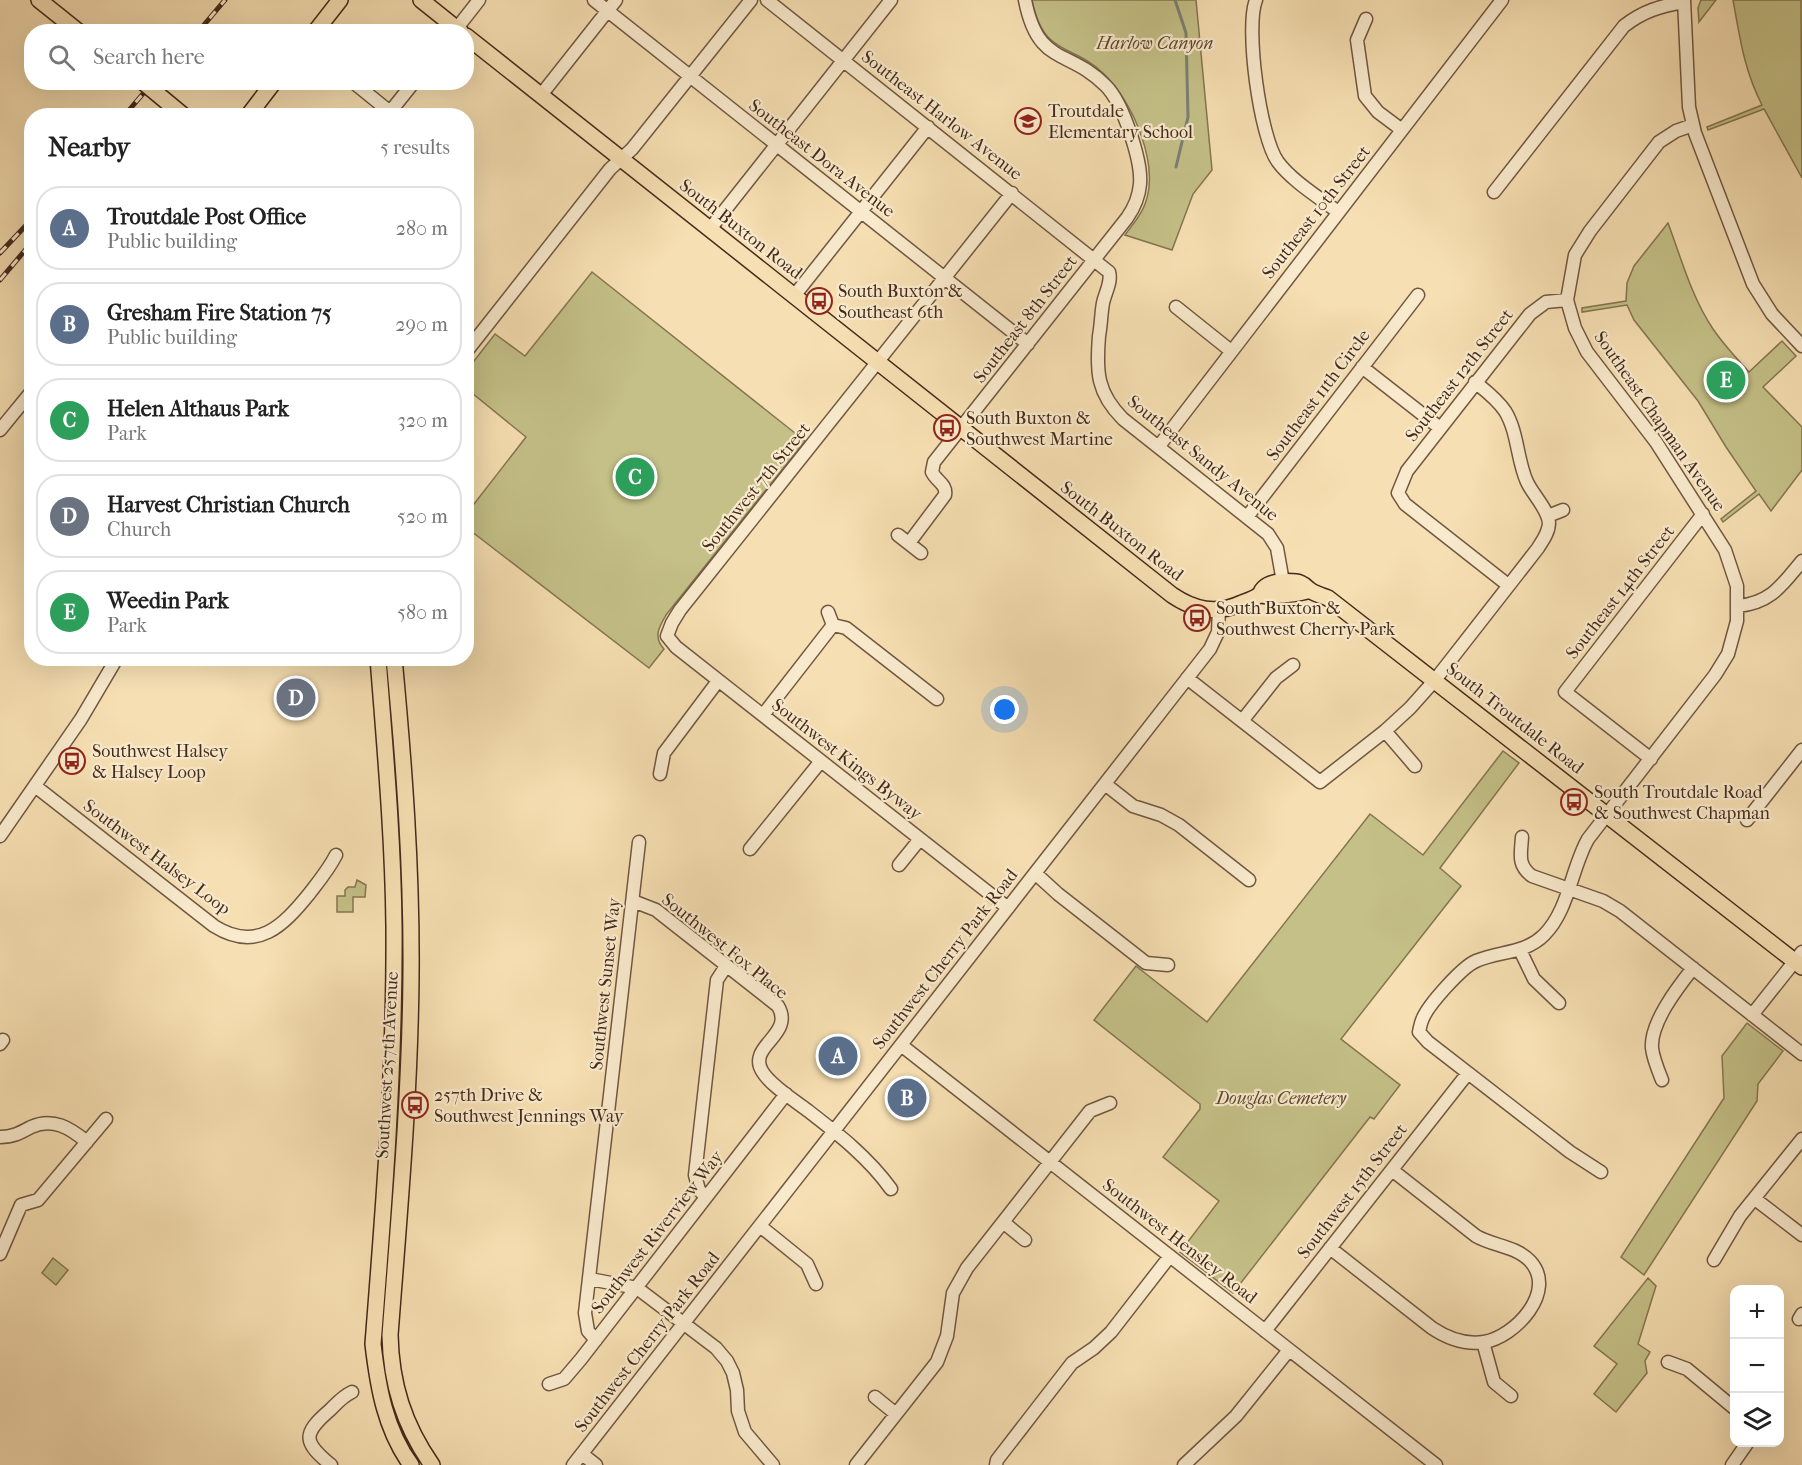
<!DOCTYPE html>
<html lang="en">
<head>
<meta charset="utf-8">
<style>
  body { margin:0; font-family:"IM FELL French Canon",serif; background:#f2f2f2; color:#222 }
  .controls { position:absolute; right:18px; bottom:18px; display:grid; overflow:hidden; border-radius:12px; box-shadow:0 6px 24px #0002 }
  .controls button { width:54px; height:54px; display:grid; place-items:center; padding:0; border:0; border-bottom:2px solid #e0e0e0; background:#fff; color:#222; font:30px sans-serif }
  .you { position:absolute; left:1005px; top:710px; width:21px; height:21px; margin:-15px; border:4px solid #fff; border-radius:50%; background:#1a73e8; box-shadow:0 0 0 9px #1a73e833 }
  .badge { display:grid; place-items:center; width:39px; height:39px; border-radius:50%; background:#8f2418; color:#fff; font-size:20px; font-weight:700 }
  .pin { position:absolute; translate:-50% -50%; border:3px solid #fff; box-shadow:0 2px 6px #0006 }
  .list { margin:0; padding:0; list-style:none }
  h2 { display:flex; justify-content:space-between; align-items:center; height:78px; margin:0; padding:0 24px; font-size:26px }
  h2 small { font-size:20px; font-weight:400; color:#767676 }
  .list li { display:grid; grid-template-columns:39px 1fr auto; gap:18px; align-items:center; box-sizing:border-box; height:84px; margin:0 12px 12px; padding:0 12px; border:2px solid #e0e0e0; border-radius:24px }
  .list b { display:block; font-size:22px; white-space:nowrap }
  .list p { margin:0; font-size:20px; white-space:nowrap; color:#767676 }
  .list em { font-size:20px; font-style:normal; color:#767676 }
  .icon { flex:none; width:33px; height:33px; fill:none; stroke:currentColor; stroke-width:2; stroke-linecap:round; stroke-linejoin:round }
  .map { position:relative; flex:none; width:1802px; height:1465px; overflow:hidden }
  .search { position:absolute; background:#fff; box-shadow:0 6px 24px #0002; left:24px; top:24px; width:450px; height:66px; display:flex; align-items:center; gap:15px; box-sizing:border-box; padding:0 21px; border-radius:24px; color:#767676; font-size:22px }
  .panel { position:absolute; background:#fff; box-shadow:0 6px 24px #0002; left:24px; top:108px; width:450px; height:558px; border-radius:24px }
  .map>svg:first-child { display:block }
  .green { fill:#c4c087; stroke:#847551; stroke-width:1.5 }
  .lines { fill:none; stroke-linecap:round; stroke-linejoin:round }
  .stream { stroke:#7b8078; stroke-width:3 }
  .minor-casing { stroke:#705741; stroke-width:15 }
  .major-casing { stroke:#442a1b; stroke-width:18 }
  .minor { stroke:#f9eacd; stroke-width:12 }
  .major { stroke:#f6dfb2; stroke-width:15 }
  .rail-casing { stroke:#442a1b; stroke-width:5 }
  .rail { stroke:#f9eacd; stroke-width:3; stroke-dasharray:9; stroke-linecap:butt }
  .major-bridge-casing { stroke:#442a1b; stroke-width:18; stroke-linecap:butt }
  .major-bridge { stroke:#f6dfb2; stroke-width:15 }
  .labels { text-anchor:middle; stroke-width:4.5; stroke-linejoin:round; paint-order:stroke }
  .park-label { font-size:18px; font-style:italic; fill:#5e4831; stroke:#f9eacd }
  .poi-label { font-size:18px; fill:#442a1b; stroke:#f9eacd; text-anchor:start }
  .street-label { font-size:18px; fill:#442a1b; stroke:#f9eacd }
</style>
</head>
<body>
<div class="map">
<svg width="1802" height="1465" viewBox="0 0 1802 1465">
  <rect width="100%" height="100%" fill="#f6dfb2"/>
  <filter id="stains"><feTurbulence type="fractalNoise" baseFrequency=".00333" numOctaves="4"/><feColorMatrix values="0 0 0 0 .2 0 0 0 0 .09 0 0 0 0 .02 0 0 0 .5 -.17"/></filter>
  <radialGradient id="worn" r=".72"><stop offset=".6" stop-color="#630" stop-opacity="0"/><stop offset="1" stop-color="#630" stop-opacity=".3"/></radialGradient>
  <path class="green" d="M1032 0H1196L1212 170 1193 194 1172 250 1125 235C1132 225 1141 216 1145 204 1160 165 1133 102 1104 74 1071 42 1044 58 1032 0Z
    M1701 0H1716L1699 22 1698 8Z
    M1733 0H1801L1802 178 1764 109 1708 130 1707 127 1762 105C1744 70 1740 38 1733 0Z
    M1668 223C1681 258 1692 298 1713 329 1724 345 1736 358 1749 372L1782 341 1796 356 1763 387 1802 427V470L1771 511 1759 494 1723 522 1721 519 1756 491 1726 447 1698 401 1634 320 1627 305 1582 312V308L1626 301 1627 283 1634 266Z
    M592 272 805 441 666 615C659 627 653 637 664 649L649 668 467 528V513L526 437 467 389V370L495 334 525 356Z
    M1503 751 1519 763 1440 868 1461 886 1341 1039 1400 1085 1374 1119 1370 1117 1233 1293 1180 1252 1219 1201 1163 1157 1200 1109V1104L1094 1020 1136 966 1207 1022 1370 814 1423 855Z
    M357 880 366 885 365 897H353V912H337V896H345V890L348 887H355Z
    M1747 1023 1783 1051 1758 1084 1757 1101 1644 1275 1621 1257 1724 1098 1722 1056Z
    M53 1258 68 1270 56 1285 42 1273Z
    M1648 1278 1656 1286 1638 1344 1650 1352 1645 1361 1647 1373 1616 1412 1594 1394 1617 1364 1594 1346Z"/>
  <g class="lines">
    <path class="stream" d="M1175 0 1186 33 1188 117 1176 167"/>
    <defs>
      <path id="minor" d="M594 0 1028 344
        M767 0 1109 272C1112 282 1105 293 1103 303 1101 314 1101 326 1099 336 1096 372 1097 393 1123 419L1268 534 1277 548 1283 582
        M1256 0C1245 27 1260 138 1278 162 1292 181 1320 198 1338 212
        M1684 0 1689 107 1695 133 1753 284 1772 314 1802 346
        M1366 19 1357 40 1365 96 1378 112 1402 130
        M454 32 479 0
        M353 82 395 116
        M541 95 616 0
        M390 112 414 82
        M1494 192 1624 26C1643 11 1661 6 1683 2
        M710 229 891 0
        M794 296 928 127
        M1176 307 1231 351
        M466 352 610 169 632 149 751 0
        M1362 367 1440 428
        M0 430 32 391
        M1159 446 1502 0
        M1398 493 1407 471 1530 314 1546 302 1567 300
        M1398 493 1405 504 1508 585
        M1548 516 1563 510
        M1247 517 1418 295
        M898 535 921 553
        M909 543 945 495C947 484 936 481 932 472L934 462 1127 218C1134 208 1139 197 1140 184 1142 161 1123 103 1106 86 1069 48 1038 67 1025 0
        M1738 606C1771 603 1782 585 1802 561
        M828 612 833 625
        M833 625 846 628 937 699
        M1187 678 1320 782 1385 731 1410 708 1435 680 1538 548C1543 540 1549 532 1549 523 1548 509 1533 495 1527 482 1517 460 1518 432 1505 411 1497 399 1486 391 1475 382
        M763 715 833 625
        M1242 721 1276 678 1293 665
        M1385 731 1415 766
        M1651 759 1565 692 1703 514
        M660 774 664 753 718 681
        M1105 784 1133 806 1161 815 1179 825 1249 880
        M35 786 214 926C257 953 283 926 309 894 319 881 329 869 336 855
        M1747 820 1802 750
        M0 836 81 719 117 658
        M1522 837C1521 854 1517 865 1532 876L1603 901 1620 911 1802 1054
        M750 849 821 761
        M899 865 920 839
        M1035 873 1058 894 1146 963 1168 965
        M633 901 656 910 778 1006C795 1035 747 1046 762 1071 770 1085 794 1100 807 1110 838 1134 868 1157 891 1189
        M1008 908 676 647 667 636 672 623 680 610 1012 193
        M1520 950 1534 979 1559 1003
        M1752 1015 1802 952
        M0 1044 3 1040
        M901 1045 1436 1465
        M1662 1080C1658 1070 1653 1058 1652 1048 1650 1023 1678 987 1693 968
        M0 1137C13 1137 20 1133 31 1127 53 1117 70 1128 87 1142
        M1601 1172 1570 1152 1428 1042 1419 1032C1420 1027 1421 1022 1423 1018 1429 1004 1462 967 1476 961 1499 951 1525 954 1544 935 1569 910 1571 869 1588 839L1715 675 1728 654 1737 621V586L1725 550 1656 442 1587 352 1575 328 1567 300 1575 255 1590 231 1659 142 1676 131 1693 125
        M706 1197 699 1190 695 1175 717 980 726 966
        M1755 1199 1802 1235
        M1003 1222 1025 1240
        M760 1226 807 1264 816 1284
        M1330 1248 1432 1328C1447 1338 1465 1345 1484 1342 1515 1337 1558 1291 1530 1261 1516 1246 1493 1246 1476 1236L1392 1170
        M0 1254 21 1205 38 1200 106 1119
        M1714 1260 1740 1216 1802 1139
        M590 1279 637 1288 716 1348 727 1361 733 1373 737 1390 738 1411 745 1432 773 1465
        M1799 1319 1802 1314
        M1265 1331 1468 1073
        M596 1340 588 1331 585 1313 639 842
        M1483 1342 1494 1382 1511 1396
        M1668 1362 1687 1369 1734 1408
        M549 1384 564 1379 581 1359 786 1094
        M875 1397 896 1414
        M582 1454 596 1465
        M331 1465C303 1442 302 1434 330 1410 337 1403 343 1396 352 1392
        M573 1465 1210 649 1218 632 1219 610
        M856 1465 937 1362 947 1336 953 1293 967 1268 1090 1111 1110 1103
        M996 1465 997 1460 1072 1363 1094 1348 1111 1332 1170 1256
        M1184 1465 1236 1416 1289 1350
        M1732 1465 1748 1442"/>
      <path id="major" d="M39 0 79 32
        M421 0 461 32
        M315 32 340 0
        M466 36 1172 595C1194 610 1216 615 1242 603 1247 601 1254 599 1259 595 1266 590 1258 594 1264 588 1271 581 1287 581 1296 582 1304 583 1305 587 1311 591 1316 594 1323 596 1328 598L1802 967
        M248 116 274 82
        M1260 595C1270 597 1300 594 1310 590
        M378 658C385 748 393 837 394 926 395 1066 384 1205 373 1344 378 1387 385 1429 411 1465
        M394 658C404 764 412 870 411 976 410 1096 399 1216 390 1335 391 1384 404 1425 432 1465"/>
    </defs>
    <use href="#minor" class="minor-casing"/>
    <use href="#major" class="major-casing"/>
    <use href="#minor" class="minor"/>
    <use href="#major" class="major"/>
    <defs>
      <path id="rail" d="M198 32 225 0
        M124 116 153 82
        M0 253 32 219
        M0 280 32 242"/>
    </defs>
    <use href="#rail" class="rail-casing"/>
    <use href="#rail" class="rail"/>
    <defs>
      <path id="major-bridge" d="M143 82 184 116"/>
    </defs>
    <use href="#major-bridge" class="major-bridge-casing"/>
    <use href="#major-bridge" class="major-bridge"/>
  </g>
  <defs>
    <symbol id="school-ring" viewBox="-11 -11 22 22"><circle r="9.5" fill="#f9eacd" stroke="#8f2418" stroke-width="1.5"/><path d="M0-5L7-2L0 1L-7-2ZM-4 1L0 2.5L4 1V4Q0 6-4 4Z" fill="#8f2418"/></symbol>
    <symbol id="bus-ring" viewBox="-11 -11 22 22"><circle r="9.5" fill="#f9eacd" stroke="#8f2418" stroke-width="1.5"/><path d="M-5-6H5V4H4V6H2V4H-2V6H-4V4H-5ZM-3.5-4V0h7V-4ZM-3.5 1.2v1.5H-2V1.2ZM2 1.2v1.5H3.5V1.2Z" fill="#8f2418"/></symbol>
  </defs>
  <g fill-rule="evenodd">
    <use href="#school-ring" x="1013" y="106" width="30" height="30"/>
    <use href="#bus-ring" x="804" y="286" width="30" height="30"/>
    <use href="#bus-ring" x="932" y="413" width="30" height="30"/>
    <use href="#bus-ring" x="1182" y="603" width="30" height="30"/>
    <use href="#bus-ring" x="57" y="746" width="30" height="30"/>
    <use href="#bus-ring" x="1559" y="787" width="30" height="30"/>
    <use href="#bus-ring" x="400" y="1090" width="30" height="30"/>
  </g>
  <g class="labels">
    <g class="park-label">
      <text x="1155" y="49">Harlow Canyon</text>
      <text x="1281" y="1104">Douglas Cemetery</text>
    </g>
    <g class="poi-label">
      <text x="1048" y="117">Troutdale<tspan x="1048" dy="21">Elementary School</tspan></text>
      <text x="838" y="297">South Buxton &amp;<tspan x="838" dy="21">Southeast 6th</tspan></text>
      <text x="966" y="424">South Buxton &amp;<tspan x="966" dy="21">Southwest Martine</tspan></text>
      <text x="1216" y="614">South Buxton &amp;<tspan x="1216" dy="21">Southwest Cherry Park</tspan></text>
      <text x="92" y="757">Southwest Halsey<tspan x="92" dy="21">&amp; Halsey Loop</tspan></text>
      <text x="1594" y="798">South Troutdale Road<tspan x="1594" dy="21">&amp; Southwest Chapman</tspan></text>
      <text x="434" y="1101">257th Drive &amp;<tspan x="434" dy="21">Southwest Jennings Way</tspan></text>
    </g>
    <g class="street-label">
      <text transform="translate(942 115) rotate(38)" y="6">Southeast Harlow Avenue</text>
      <text transform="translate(822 158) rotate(38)" y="6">Southeast Dora Avenue</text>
      <text transform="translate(1316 212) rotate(-52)" y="6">Southeast 10th Street</text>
      <text transform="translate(741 229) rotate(38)" y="6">South Buxton Road</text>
      <text transform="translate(1025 319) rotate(-52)" y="6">Southeast 8th Street</text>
      <text transform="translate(1459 375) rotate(-52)" y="6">Southeast 12th Street</text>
      <text transform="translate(1318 395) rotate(-53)" y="6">Southeast 11th Circle</text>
      <text transform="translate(1660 421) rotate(55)" y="6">Southeast Chapman Avenue</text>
      <text transform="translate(1203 458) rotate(39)" y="6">Southeast Sandy Avenue</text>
      <text transform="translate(756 487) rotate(-51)" y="6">Southwest 7th Street</text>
      <text transform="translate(1122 531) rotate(38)" y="6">South Buxton Road</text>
      <text transform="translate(1620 592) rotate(-52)" y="6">Southeast 14th Street</text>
      <text transform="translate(1515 718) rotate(38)" y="6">South Troutdale Road</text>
      <text transform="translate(847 759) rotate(38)" y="6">Southwest Kings Byway</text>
      <text transform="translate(157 857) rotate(37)" y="6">Southwest Halsey Loop</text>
      <text transform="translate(725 946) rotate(39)" y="6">Southwest Fox Place</text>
      <text transform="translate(945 959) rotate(-52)" y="6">Southwest Cherry Park Road</text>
      <text transform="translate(605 984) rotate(-84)" y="6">Southwest Sunset Way</text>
      <text transform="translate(387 1065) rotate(-87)" y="6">Southwest 257th Avenue</text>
      <text transform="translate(1352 1191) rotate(-52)" y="6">Southwest 15th Street</text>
      <text transform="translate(657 1232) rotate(-52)" y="6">Southwest Riverview Way</text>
      <text transform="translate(1180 1241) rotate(38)" y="6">Southwest Hensley Road</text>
      <text transform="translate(647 1342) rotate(-52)" y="6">Southwest Cherry Park Road</text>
    </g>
  </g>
  <rect width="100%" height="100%" filter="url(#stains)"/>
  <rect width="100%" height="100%" fill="url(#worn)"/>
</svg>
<div class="controls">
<button>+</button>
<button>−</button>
<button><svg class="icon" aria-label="layers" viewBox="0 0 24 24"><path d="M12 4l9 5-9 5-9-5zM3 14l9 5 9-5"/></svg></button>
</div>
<div class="you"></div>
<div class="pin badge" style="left:838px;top:1056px;background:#5c6f8a">A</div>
<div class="pin badge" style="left:907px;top:1098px;background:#5c6f8a">B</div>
<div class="pin badge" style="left:635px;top:477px;background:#2e9e5b">C</div>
<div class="pin badge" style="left:296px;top:698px;background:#6b7280">D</div>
<div class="pin badge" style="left:1726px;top:380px;background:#2e9e5b">E</div>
<div class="search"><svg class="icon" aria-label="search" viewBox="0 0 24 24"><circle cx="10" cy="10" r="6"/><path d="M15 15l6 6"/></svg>Search here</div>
<section class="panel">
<h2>Nearby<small>5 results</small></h2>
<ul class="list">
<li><span class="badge" style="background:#5c6f8a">A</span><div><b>Troutdale Post Office</b><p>Public building</p></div><em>280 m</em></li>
<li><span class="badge" style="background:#5c6f8a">B</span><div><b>Gresham Fire Station 75</b><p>Public building</p></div><em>290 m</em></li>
<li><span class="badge" style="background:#2e9e5b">C</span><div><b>Helen Althaus Park</b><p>Park</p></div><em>320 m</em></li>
<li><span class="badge" style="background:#6b7280">D</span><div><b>Harvest Christian Church</b><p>Church</p></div><em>520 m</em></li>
<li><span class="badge" style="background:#2e9e5b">E</span><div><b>Weedin Park</b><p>Park</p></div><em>580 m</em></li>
</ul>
</section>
</div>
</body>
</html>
